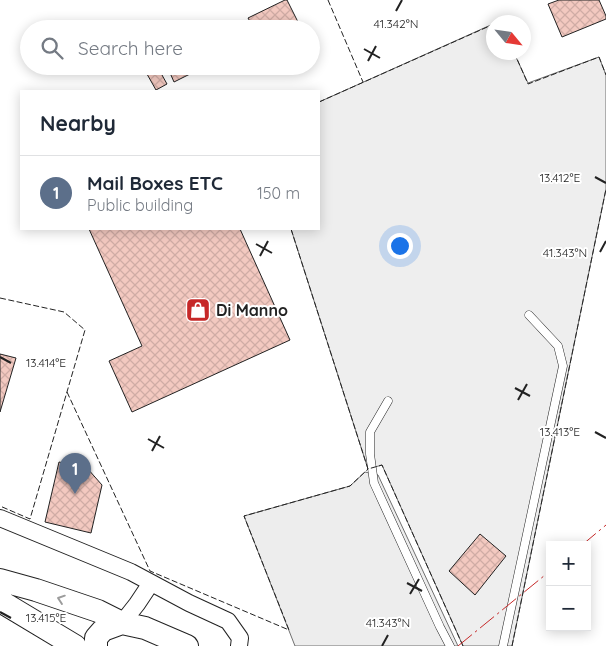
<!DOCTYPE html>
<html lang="en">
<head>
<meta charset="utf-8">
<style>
  body { margin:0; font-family:Quicksand,sans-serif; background:#f6f6f7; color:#1f2937 }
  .controls { position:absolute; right:15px; bottom:15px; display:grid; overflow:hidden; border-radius:0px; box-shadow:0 2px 12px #0003 }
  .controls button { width:45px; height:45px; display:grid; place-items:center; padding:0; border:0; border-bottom:1px solid #e0e1e3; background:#fff; color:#1f2937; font:25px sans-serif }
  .compass { position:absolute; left:486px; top:15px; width:45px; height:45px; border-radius:50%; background:#fff; box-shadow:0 2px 12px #0003; rotate:119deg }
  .you { position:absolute; left:399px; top:245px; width:18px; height:18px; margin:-12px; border:4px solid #fff; border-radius:50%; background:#1a73e8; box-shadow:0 0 0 8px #1a73e833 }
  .badge { display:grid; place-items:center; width:32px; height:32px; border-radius:50%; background:#db2777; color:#fff; font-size:16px; font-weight:700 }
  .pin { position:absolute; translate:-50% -41px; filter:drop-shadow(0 1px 2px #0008) }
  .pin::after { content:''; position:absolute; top:26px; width:18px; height:15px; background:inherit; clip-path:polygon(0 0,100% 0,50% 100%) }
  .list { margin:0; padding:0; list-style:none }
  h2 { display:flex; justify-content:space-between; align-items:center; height:65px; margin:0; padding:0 20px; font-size:21px }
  h2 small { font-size:16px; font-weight:400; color:#747a83 }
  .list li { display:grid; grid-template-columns:32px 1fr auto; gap:15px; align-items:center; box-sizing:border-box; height:75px; padding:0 20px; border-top:1px solid #e0e1e3 }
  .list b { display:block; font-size:19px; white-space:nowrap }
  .list p { margin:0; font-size:16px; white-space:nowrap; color:#747a83 }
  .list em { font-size:16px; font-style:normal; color:#747a83 }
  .icon { flex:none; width:28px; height:28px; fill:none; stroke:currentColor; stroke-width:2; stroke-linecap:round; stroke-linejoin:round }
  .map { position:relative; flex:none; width:606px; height:646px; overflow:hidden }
  .search { position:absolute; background:#fff; box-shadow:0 2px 12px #0003; left:20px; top:20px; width:300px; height:55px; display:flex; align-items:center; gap:12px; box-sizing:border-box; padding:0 18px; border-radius:28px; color:#747a83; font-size:19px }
  .panel { position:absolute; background:#fff; box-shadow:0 2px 12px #0003; left:20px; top:90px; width:300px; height:140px; border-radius:0px }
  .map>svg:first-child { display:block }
  .grass { fill:#eee; stroke:#6f6f6f }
  .parking { fill:#ededed; stroke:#6f6f6f }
  .building { fill:url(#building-cross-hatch); stroke:#222 }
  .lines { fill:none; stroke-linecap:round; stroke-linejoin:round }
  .lane-casing { stroke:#222; stroke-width:9 }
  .street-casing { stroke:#222; stroke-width:18 }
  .secondary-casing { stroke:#222; stroke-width:24 }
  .lane { stroke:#fff; stroke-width:8 }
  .street { stroke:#fff; stroke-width:16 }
  .secondary { stroke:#fff; stroke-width:22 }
  .fence { stroke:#222; stroke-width:1; stroke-dasharray:6 2.5; stroke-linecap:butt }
  .power { stroke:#c62828; stroke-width:1; stroke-dasharray:18 4 2.5 4; stroke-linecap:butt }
  .oneway { stroke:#9c9c9c }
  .ticks { fill:none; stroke:#222; stroke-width:2 }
  .labels { text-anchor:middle; stroke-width:4; stroke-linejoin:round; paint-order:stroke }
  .poi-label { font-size:16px; font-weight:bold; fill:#222; stroke:#fff; text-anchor:start }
  .ticks-label { font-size:12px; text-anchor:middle; fill:#222; stroke:#fff; stroke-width:4; stroke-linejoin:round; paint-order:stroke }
</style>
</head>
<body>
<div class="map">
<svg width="606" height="646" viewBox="0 0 606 646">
  <defs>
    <pattern id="building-cross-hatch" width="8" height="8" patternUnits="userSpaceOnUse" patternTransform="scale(1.25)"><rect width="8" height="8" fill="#f3c9c0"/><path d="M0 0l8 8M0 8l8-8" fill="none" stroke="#d0aca5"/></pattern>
  </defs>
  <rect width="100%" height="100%" fill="#fff"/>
  <path class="grass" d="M493 24 494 52 514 53 528 83 599 57 606 75V189L512 646H463L382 465 368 469 291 229H319V102Z"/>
  <path class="parking" d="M365 472 378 475 458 646H295L244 516 350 486Z"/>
  <path class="building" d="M285 0H287L299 24 290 29H254L248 18Z
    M559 0H599L606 16V19L562 37 548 4Z
    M240 21 244 29H222Z
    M145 66H157L167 84 156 90 143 67Z
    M167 66H206L174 82Z
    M89 229H240L290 340 132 412 109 361 142 346Z
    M0 354 16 358 0 412Z
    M59 462 87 468 102 485 91 533 45 522Z
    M480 534 506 556 475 595 449 571Z"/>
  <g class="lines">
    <defs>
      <path id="lane" d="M388 401 370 432V454L374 483 440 627 450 646
        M503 646 563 366 558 346 529 315"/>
      <path id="street" d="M0 518 131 572 189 603 228 621 240 638 239 646
        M122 623 137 604 151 583"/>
      <path id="secondary" d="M0 580 36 590 98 611 122 623
        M0 601 75 646
        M96 646V638L103 630 122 623 145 628 187 646"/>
    </defs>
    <use href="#lane" class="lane-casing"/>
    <use href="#street" class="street-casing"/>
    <use href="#secondary" class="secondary-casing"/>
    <use href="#lane" class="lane"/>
    <use href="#street" class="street"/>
    <use href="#secondary" class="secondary"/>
    <path class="fence" d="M328 0 363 82
      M497 22 500 21 501 22
      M514 52 528 84 599 57 606 75
      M319 102 494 24
      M291 229 368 469 382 465 463 646
      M0 298 64 312 85 330 30 519 0 506
      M67 392 150 571 289 630 244 516 350 486 368 469
      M512 646 606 189"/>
    <path class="power" d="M582 545 606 525
      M458 646 550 571"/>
  </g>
  <defs><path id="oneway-chevron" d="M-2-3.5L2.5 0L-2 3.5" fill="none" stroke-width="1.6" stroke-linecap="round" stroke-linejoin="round" transform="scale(1.25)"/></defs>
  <use class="oneway" href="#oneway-chevron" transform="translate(61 599) rotate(-161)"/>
  <path class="ticks" d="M396 11 402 0M364 49 380 58M368 61 376 46M595 177 606 183M256 244 272 253M600 252 606 241M260 256 268 241M0 357 11 363M515 388 530 396M518 400 527 384M595 432 606 438M148 439 164 448M152 451 160 436M407 583 422 591M410 594 419 579M0 612 11 618M382 646 388 635"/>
  <defs>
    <symbol id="shop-square" viewBox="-11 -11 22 22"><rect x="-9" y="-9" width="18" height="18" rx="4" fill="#c62828" stroke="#fff"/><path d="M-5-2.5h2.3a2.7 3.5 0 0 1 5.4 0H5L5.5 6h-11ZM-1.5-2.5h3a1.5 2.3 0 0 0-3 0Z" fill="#fff"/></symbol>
  </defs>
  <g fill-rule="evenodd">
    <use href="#shop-square" x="184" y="296" width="28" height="28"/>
  </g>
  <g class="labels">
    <g class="poi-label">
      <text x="216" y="316">Di Manno</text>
    </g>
  </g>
  <g class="ticks-label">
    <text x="396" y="28">41.342°N</text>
    <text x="560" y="182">13.412°E</text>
    <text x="565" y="257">41.343°N</text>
    <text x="46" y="367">13.414°E</text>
    <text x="560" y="436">13.413°E</text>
    <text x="46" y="622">13.415°E</text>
    <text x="388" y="627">41.343°N</text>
  </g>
</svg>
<div class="controls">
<button>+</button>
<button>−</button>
</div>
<svg class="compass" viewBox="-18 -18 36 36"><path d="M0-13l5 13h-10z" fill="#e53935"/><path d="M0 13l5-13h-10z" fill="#747a83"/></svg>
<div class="you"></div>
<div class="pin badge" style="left:75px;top:494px;background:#5c6f8a">1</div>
<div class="search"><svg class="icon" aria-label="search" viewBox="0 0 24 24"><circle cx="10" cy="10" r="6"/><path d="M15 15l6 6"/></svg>Search here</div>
<section class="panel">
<h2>Nearby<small></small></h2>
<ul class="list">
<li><span class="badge" style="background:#5c6f8a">1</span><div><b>Mail Boxes ETC</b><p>Public building</p></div><em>150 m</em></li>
</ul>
</section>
</div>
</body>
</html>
